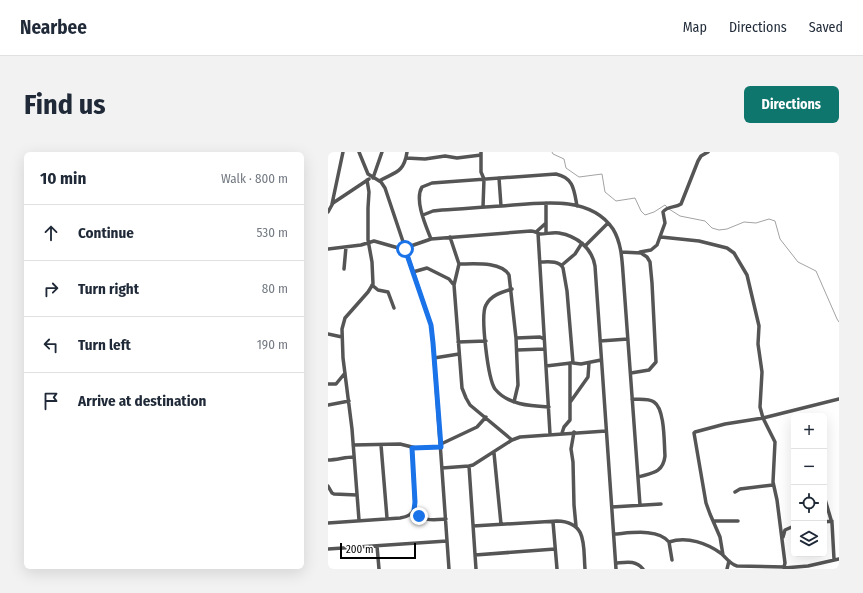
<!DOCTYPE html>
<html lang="en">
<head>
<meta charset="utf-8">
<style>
  body { margin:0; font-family:"Fira Sans Condensed",sans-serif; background:#f2f2f3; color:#1f2937 }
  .controls { position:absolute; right:12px; bottom:12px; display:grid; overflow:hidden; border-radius:6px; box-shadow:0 4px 16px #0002 }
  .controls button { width:36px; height:36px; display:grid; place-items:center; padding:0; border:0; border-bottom:1px solid #e0e1e3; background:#fff; color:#1f2937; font:20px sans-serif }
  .scale { position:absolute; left:12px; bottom:10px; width:76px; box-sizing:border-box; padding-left:4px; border:2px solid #000; border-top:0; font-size:11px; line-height:14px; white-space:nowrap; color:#000; -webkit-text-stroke:3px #fff; paint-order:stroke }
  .stop { position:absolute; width:12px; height:12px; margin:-9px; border:3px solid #1a73e8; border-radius:50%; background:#fff }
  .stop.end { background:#1a73e8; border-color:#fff; box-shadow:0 1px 4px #0008 }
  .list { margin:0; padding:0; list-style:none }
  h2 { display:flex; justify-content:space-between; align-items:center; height:52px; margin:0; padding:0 16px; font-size:17px }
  h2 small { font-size:13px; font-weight:400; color:#747a83 }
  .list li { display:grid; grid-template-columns:26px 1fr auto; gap:12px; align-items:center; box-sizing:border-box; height:56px; padding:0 16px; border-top:1px solid #e0e1e3 }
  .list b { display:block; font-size:15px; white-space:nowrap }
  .list em { font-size:13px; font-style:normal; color:#747a83 }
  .icon { flex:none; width:22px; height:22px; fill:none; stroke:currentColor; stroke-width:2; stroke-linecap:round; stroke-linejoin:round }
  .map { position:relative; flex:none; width:511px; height:417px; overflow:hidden; border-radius:6px }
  header { display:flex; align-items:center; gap:24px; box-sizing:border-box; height:56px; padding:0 20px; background:#fff; border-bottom:1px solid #e0e1e3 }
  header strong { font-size:19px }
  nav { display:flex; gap:22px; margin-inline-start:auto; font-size:14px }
  .intro { display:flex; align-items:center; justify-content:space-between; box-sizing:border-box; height:96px; padding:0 24px }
  h1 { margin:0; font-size:28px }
  .button { padding:10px 18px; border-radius:6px; background:#0f766e; color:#fff; font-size:14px; font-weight:700 }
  main { display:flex; gap:24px; padding:0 24px }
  aside { flex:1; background:#fff; border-radius:6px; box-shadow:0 4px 16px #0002 }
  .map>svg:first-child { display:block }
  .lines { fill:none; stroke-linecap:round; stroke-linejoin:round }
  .stream { stroke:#a3a3a3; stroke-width:1 }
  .minor { stroke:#555; stroke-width:3.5 }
  .route { stroke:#1a73e8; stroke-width:5 }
</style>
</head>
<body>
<header>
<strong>Nearbee</strong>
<nav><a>Map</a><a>Directions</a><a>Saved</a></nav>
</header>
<div class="intro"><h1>Find us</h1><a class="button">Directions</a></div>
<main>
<aside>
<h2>10 min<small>Walk · 800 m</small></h2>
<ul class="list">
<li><svg class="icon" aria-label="ahead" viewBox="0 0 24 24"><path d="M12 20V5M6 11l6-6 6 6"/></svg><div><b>Continue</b></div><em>530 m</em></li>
<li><svg class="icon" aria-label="right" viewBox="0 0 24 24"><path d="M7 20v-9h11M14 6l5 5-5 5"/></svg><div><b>Turn right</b></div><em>80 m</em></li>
<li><svg class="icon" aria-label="left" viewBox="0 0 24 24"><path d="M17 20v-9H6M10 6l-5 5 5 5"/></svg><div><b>Turn left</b></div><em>190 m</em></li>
<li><svg class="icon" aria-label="arrive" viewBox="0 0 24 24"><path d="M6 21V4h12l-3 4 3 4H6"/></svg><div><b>Arrive at destination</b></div></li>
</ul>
</aside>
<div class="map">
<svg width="511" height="417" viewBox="0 0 511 417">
  <rect width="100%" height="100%" fill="#fff"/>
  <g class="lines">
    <path class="stream" d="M224 0 225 2 236 7 238 16 251 25 274 22 277 40 288 49 307 46 313 59 317 63 326 60 337 53 339 55
      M341 57 352 64 377 69 384 76 391 78 399 77 416 70 428 71 441 67 447 69 452 87 470 110 488 119 509 167 511 170"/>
    <path class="minor" d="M31 0 40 22 53 30 57 36 103 173 105 191 121 417
      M153 0V20L156 27 155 55
      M78 6 97 7 117 4 129 6 153 3
      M45 26 54 0
      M171 26 173 54
      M51 29C67 20 76 21 79 0
      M218 51V81
      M4 52 15 0
      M0 60 5 51 41 27
      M95 63 105 59 114 58C134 57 154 55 174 54 210 51 262 42 285 77 293 90 294 106 295 121L312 353
      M208 80 218 71
      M210 81 222 282
      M122 85 131 112 126 133 134 236 138 246 142 253 184 288
      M333 85 371 89 399 96 406 101 419 123 431 174 430 192 434 220 432 255 435 266 447 290 445 330 449 348 457 411 456 415 409 414C402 412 399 407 394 402 379 391 359 384 341 390
      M103 87C98 74 86 48 94 35L104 31 228 22C246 26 246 38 249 54
      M257 94 280 71
      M0 97 33 93 46 89 74 97 103 87 203 79C207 79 209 81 212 82 218 82 225 80 231 81 249 84 264 96 267 114L288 417
      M293 100 313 101 319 105 322 110 324 131 328 210 321 218 303 221
      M312 100 323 98 329 93 337 71 335 60C339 54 347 56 353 52L370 9 373 4 380 0
      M212 110C219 110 231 108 235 116L239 139 245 211 253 212 273 208
      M131 112C145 112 173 109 181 123L188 186 190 233 186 250
      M234 113 247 102 254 91
      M16 117 18 95
      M85 120 99 116 121 127 125 132
      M44 133 50 138 60 140 66 156
      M184 137C174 140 163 143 158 153 152 163 160 227 167 237 180 253 202 254 221 255
      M0 182 14 185
      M188 186 212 185 216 187
      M272 189 300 187
      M130 190 158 189
      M189 198 217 197
      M106 206 131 202
      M218 214 243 211
      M0 232H8L17 221
      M304 247C311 248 320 246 326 250 337 257 336 291 337 304 335 321 324 321 310 325
      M243 249 260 225 261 211
      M0 253 21 249
      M246 280 243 297 245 310 246 353 248 374
      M234 281 236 275 242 268V211
      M113 292 149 275 158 265
      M25 293 72 292 88 296 113 295
      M53 293 59 366
      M166 301 173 372
      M0 308C9 308 17 305 26 305
      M141 314 148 417
      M114 316 141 314 145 313 184 288 192 285 278 279
      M0 334 4 341 6 342 29 343
      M407 340 412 337 445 333
      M496 344 504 371 506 407
      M284 355 333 352
      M86 358C94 370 105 368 118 367
      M31 368 24 277 15 206 14 177 17 166 40 140 45 132 44 110 40 88V56L41 40 39 28
      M385 369H410
      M225 370 229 417
      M496 370 504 369
      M0 371 72 366C79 365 84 363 87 356L84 295
      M145 374 229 369C260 370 255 394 257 417
      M286 382C302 381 330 376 341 390L344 408
      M455 385 457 378 466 374
      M49 394 51 417
      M0 397 119 389
      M147 403 227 397
      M395 403 392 385 382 362 378 351 366 281 367 280 397 272 435 266 511 247
      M288 411C299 410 308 408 315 417
      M456 416 480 414 511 407
      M399 417 401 409"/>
  </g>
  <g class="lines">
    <path class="route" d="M77 97 103 173 105 191 113 295 84 296 87 350 86 358 91 364"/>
  </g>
</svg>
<div class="controls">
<button>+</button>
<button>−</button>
<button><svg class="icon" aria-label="locate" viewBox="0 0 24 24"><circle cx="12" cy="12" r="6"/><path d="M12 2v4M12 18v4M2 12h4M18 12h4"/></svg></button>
<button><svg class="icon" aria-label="layers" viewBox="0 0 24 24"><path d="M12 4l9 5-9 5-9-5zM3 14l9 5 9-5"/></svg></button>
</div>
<div class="scale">200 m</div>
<div class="stop" style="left:77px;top:97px"></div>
<div class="stop end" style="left:91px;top:364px"></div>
</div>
</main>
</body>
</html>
